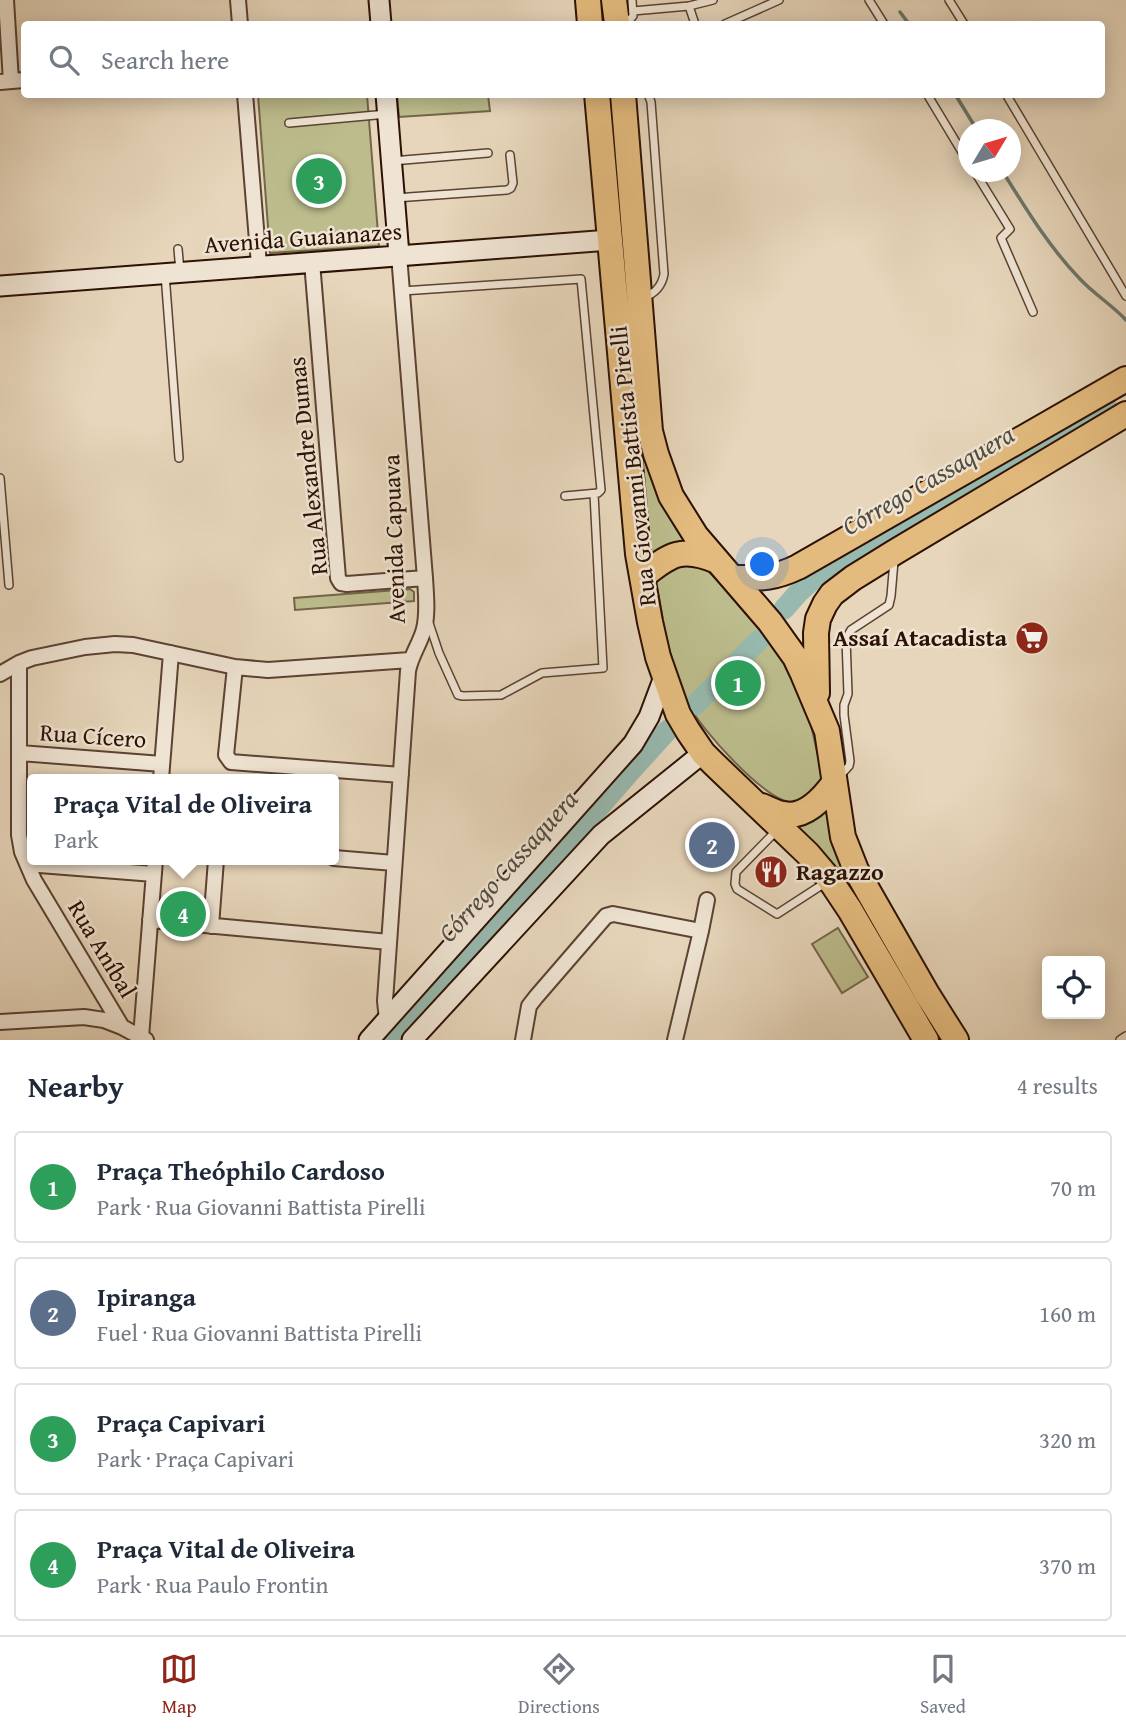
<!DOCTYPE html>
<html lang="en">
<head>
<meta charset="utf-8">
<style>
  body { margin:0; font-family:"Gentium Book Plus",serif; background:#f2f2f3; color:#1f2937 }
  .controls { position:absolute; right:21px; bottom:21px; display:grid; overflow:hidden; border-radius:7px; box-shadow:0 4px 18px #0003 }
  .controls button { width:63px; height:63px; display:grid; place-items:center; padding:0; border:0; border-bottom:2px solid #e0e1e3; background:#fff; color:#1f2937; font:35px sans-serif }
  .compass { position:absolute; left:958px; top:119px; width:63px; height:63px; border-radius:50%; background:#fff; box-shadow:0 4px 18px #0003; rotate:52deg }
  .you { position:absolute; left:763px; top:565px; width:24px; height:24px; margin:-18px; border:5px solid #fff; border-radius:50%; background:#1a73e8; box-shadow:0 0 0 10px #1a73e833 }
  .badge { display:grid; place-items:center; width:46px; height:46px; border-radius:50%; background:#8f2418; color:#fff; font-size:23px; font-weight:700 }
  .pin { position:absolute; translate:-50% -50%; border:4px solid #fff; box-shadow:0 2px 7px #0006 }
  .popup { position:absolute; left:27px; top:774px; width:312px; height:91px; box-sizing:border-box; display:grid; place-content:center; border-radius:7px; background:#fff; filter:drop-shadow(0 2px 5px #0005); font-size:23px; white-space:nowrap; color:#747a83 }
  .popup b { font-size:26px; color:#1f2937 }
  .popup::after { content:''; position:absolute; left:50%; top:100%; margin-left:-14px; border:14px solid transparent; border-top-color:#fff }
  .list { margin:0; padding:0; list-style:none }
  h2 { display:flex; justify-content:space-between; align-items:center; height:91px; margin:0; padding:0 28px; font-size:30px }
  h2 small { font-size:23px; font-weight:400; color:#747a83 }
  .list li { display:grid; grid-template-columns:46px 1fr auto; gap:21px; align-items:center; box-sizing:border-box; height:112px; margin:0 14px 14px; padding:0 14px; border:2px solid #e0e1e3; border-radius:7px }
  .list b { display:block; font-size:26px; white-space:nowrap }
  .list p { margin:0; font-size:23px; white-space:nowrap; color:#747a83 }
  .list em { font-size:23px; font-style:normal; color:#747a83 }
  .icon { flex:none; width:38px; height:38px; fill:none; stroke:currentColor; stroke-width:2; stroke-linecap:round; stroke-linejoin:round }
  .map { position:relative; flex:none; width:1126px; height:1040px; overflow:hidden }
  .search { position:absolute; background:#fff; box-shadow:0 4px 18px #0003; left:21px; right:21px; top:21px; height:77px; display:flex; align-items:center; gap:18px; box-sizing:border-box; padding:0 24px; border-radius:7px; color:#747a83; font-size:26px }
  .sheet { height:595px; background:#fff }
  nav { display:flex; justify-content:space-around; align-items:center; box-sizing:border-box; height:98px; border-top:2px solid #e0e1e3; background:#fff; font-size:19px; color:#747a83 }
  nav a { display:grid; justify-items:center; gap:4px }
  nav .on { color:#8f2418 }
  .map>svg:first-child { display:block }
  .green { fill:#bcbc8c; stroke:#746648; stroke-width:2 }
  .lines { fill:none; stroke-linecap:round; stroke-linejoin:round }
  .stream { stroke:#6c766b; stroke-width:3.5 }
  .river { stroke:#97b9af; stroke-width:21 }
  .lane-casing { stroke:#5b4232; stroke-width:10 }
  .street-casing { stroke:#5b4232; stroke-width:18 }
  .secondary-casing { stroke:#2c1104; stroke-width:23 }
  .highway-casing { stroke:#2c1104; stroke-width:28 }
  .lane { stroke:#efe4d3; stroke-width:7 }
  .street { stroke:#efe4d3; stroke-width:14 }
  .secondary { stroke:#efe4d3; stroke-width:19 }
  .highway { stroke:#e4bb7e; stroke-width:24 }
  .labels { text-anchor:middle; stroke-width:5; stroke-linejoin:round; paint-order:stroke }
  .street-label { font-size:24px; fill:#2c1104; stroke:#efe4d3 }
  .poi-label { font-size:24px; font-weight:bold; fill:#2c1104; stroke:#efe4d3; text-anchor:end }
  .water-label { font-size:26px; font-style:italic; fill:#514c40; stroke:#efe4d3 }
</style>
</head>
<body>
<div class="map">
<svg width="1126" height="1040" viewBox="0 0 1126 1040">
  <rect width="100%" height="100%" fill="#e7d6bb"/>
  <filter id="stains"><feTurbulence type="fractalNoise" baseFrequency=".00286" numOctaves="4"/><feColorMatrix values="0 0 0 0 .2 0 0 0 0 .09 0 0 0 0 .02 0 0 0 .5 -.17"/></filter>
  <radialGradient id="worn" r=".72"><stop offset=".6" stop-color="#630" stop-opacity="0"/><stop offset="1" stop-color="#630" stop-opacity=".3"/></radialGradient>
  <path class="green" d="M258 95H367L379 246 270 253Z
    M397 95H488L490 111 399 117Z
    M638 432 642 454 661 499 688 544 649 560Z
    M674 566H698L707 570 719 582 772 643 794 677 811 725 823 778C815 789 807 803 791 802 764 800 700 728 688 704 670 666 663 622 656 580Z
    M410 589 414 592V601L295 610 294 598Z
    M826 808 832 840 837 857 860 905 793 825Z
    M838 928 868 977 842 993 812 944Z"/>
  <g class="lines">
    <path class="stream" d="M900 12 909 24
      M955 94 977 130
      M1003 172C1026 209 1049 247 1080 279 1094 294 1112 305 1126 320
      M650 733 658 739"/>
    <path class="river" d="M784 609 798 593 815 578 1108 409
      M695 705 759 640
      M390 1040 476 949 628 774 668 730"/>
    <defs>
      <path id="lane" d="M869 0 884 24
        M949 0 964 24
        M689 6 695 24
        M633 11 689 6 713 0
        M626 24 633 16 632 0
        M725 24 779 0
        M927 94 968 162
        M1006 94 1126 296
        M289 123 387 114
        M392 161 488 153
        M975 172 1010 229 1001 238 1033 312
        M395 198 507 190 511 188 513 183 510 155
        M178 249 180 271
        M165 274 179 458
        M402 291 581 279 601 490 598 493 565 496
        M643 298C654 294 662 286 664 274L651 102 648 94
        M0 478 9 585
        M429 623 439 653 458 695 463 696 501 695 542 673 603 668 594 494
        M839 777 849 766 850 761 844 715V705L848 694 846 639 851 630 889 605 891 596 894 561
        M777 830 736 872 735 884 737 889 777 914 828 881
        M1120 1040 1126 1036"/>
      <path id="street" d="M6 0 11 81
        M238 0 240 24
        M0 82 24 80
        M245 94 259 265
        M312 262 338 578 341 583 347 584 425 578
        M19 663V835L22 852 34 880 122 1027 146 1040
        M235 667 226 755 231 762 401 775
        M0 674 19 663 32 658 85 647 115 644 133 645 235 667 268 670 410 660
        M20 753 162 764
        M161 779 171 653
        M334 858 394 863
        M27 864 154 874
        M150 920 389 942
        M211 926 216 860
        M387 1020 385 1001 408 671C411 655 420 644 424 629 428 613 426 595 425 578L399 255
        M0 1022 84 1017 104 1020 122 1027
        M141 1037 155 860
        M523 1040 529 1006 536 997 606 916 613 914 701 931
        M675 1040 701 931 707 900"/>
      <path id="secondary" d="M379 0 381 24
        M386 94 399 255
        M0 286 610 240
        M369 1040 633 744 649 717 664 677
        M412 1040 601 835 703 753"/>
      <path id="highway" d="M588 0 590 24
        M614 0 617 24
        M597 94 638 554 650 622 658 657 678 714 688 731 703 753 714 764 808 854 830 880 850 910 926 1040
        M623 94 650 431 656 454 671 496 696 536 770 622 795 657 803 674 827 731 843 837 856 870 927 994 956 1040
        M642 577C670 554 682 546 717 561
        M733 578C760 578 773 579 798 567L1126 379
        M817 693 816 633 818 619 825 604 832 594 853 578 895 552 1126 414
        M762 806C769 809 776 813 783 814 805 819 823 798 834 783"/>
    </defs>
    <use href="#lane" class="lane-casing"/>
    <use href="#street" class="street-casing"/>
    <use href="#secondary" class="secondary-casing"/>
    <use href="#highway" class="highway-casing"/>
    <use href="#lane" class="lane"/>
    <use href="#street" class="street"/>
    <use href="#secondary" class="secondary"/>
    <use href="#highway" class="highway"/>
  </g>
  <defs>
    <symbol id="supermarket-disc" viewBox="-11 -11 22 22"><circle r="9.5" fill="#8f2418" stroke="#efe4d3"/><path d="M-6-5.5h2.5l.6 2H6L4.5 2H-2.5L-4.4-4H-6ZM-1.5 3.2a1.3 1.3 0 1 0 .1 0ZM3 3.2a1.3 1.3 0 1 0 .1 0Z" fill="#fff"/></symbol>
    <symbol id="restaurant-disc" viewBox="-11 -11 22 22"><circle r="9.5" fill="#8f2418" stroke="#efe4d3"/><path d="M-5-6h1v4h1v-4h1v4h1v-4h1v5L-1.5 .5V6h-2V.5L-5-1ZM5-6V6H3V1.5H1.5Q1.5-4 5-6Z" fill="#fff"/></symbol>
  </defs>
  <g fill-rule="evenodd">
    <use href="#supermarket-disc" x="1013" y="619" width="38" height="38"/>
    <use href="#restaurant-disc" x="752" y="853" width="38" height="38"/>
  </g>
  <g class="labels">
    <g class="street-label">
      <text transform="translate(303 238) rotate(-4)" y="8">Avenida Guaianazes</text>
      <text transform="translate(308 466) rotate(-96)" y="8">Rua Alexandre Dumas</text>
      <text transform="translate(633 466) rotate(-96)" y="8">Rua Giovanni Battista Pirelli</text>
      <text transform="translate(394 539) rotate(-92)" y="8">Avenida Capuava</text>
      <text transform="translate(93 736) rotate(4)" y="8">Rua Cícero</text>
      <text transform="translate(102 949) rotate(59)" y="8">Rua Aníbal</text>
    </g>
    <g class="poi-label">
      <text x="1007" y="646">Assaí Atacadista</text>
      <text x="796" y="880" text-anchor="start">Ragazzo</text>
    </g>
    <g class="water-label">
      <text transform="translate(928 480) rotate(-30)" y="9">Córrego Cassaquera</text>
      <text transform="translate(508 866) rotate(-48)" y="9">Córrego Cassaquera</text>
    </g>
  </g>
  <rect width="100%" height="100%" filter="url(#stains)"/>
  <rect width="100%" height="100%" fill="url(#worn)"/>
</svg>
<div class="controls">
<button><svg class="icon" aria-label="locate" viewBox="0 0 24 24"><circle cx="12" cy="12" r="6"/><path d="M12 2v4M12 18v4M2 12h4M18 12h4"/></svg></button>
</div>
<svg class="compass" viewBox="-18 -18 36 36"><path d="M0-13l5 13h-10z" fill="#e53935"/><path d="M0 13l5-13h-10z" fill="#747a83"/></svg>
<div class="you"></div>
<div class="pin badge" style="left:738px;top:683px;background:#2e9e5b">1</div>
<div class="pin badge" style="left:712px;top:845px;background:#5c6f8a">2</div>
<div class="pin badge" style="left:319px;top:181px;background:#2e9e5b">3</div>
<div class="pin badge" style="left:183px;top:914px;background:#2e9e5b">4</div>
<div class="popup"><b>Praça Vital de Oliveira</b>Park</div>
<div class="search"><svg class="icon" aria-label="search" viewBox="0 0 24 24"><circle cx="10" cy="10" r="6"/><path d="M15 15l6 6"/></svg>Search here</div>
</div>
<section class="sheet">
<h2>Nearby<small>4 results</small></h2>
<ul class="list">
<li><span class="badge" style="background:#2e9e5b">1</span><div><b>Praça Theóphilo Cardoso</b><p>Park · Rua Giovanni Battista Pirelli</p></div><em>70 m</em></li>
<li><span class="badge" style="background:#5c6f8a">2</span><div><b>Ipiranga</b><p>Fuel · Rua Giovanni Battista Pirelli</p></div><em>160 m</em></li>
<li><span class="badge" style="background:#2e9e5b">3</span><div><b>Praça Capivari</b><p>Park · Praça Capivari</p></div><em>320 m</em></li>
<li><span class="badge" style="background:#2e9e5b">4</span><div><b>Praça Vital de Oliveira</b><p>Park · Rua Paulo Frontin</p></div><em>370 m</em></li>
</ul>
</section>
<nav>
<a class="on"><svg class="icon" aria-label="map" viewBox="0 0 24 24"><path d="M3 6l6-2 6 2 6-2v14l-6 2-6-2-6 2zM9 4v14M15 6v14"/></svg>Map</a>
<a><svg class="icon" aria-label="directions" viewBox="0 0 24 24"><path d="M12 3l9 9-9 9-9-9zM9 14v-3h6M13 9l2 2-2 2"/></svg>Directions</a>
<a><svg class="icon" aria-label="saved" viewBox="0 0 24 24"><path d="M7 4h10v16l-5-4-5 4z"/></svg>Saved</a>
</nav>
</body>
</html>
